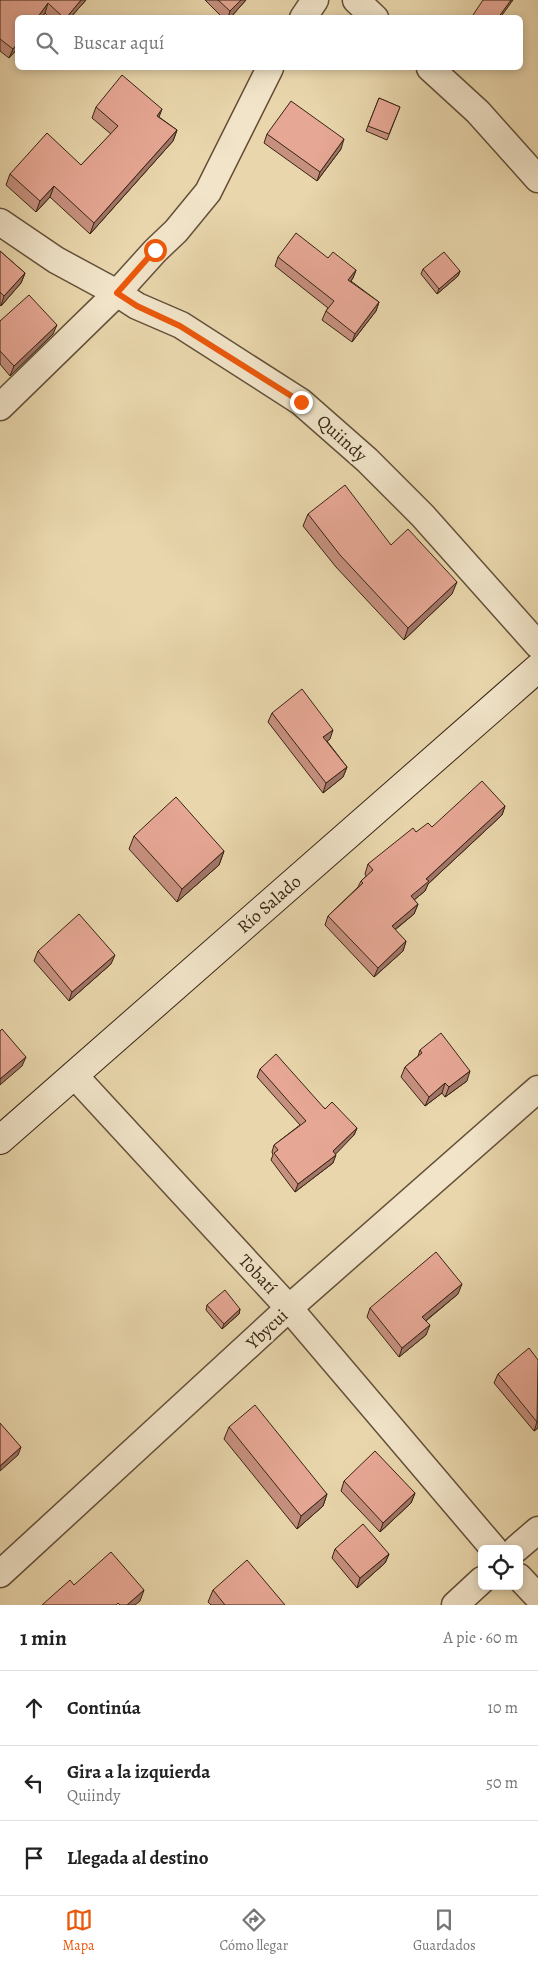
<!DOCTYPE html>
<html lang="es">
<head>
<meta charset="utf-8">
<style>
  body { margin:0; font-family:Alegreya,serif; background:#f2f2f2; color:#222 }
  .controls { position:absolute; right:15px; bottom:15px; display:grid; overflow:hidden; border-radius:8px; box-shadow:0 2px 8px #0003 }
  .controls button { width:45px; height:45px; display:grid; place-items:center; padding:0; border:0; border-bottom:1px solid #e0e0e0; background:#fff; color:#222; font:25px sans-serif }
  .stop { position:absolute; width:15px; height:15px; margin:-11px; border:4px solid #ea580c; border-radius:50%; background:#fff }
  .stop.end { background:#ea580c; border-color:#fff; box-shadow:0 1px 5px #0008 }
  .list { margin:0; padding:0; list-style:none }
  h2 { display:flex; justify-content:space-between; align-items:center; height:65px; margin:0; padding:0 20px; font-size:21px }
  h2 small { font-size:16px; font-weight:400; color:#767676 }
  .list li { display:grid; grid-template-columns:32px 1fr auto; gap:15px; align-items:center; box-sizing:border-box; height:75px; padding:0 20px; border-top:1px solid #e0e0e0 }
  .list b { display:block; font-size:19px; white-space:nowrap }
  .list p { margin:0; font-size:16px; white-space:nowrap; color:#767676 }
  .list em { font-size:16px; font-style:normal; color:#767676 }
  .icon { flex:none; width:28px; height:28px; fill:none; stroke:currentColor; stroke-width:2; stroke-linecap:round; stroke-linejoin:round }
  .map { position:relative; flex:none; width:538px; height:1605px; overflow:hidden }
  .search { position:absolute; background:#fff; box-shadow:0 2px 8px #0003; left:15px; right:15px; top:15px; height:55px; display:flex; align-items:center; gap:12px; box-sizing:border-box; padding:0 18px; border-radius:8px; color:#767676; font-size:19px }
  .sheet { height:290px; background:#fff }
  nav { display:flex; justify-content:space-around; align-items:center; box-sizing:border-box; height:70px; border-top:1px solid #e0e0e0; background:#fff; font-size:14px; color:#767676 }
  nav a { display:grid; justify-items:center; gap:2px }
  nav .on { color:#ea580c }
  .map>svg:first-child { display:block }
  .lines { fill:none; stroke-linecap:round; stroke-linejoin:round }
  .street-casing { stroke:#645039; stroke-width:29 }
  .secondary-casing { stroke:#372413; stroke-width:30 }
  .street { stroke:#f1e4c9; stroke-width:26 }
  .secondary { stroke:#f1e4c9; stroke-width:28 }
  .wall { fill:#c6907f; stroke:#372413 }
  .shaded-wall { fill:#a17568; stroke:#372413 }
  .building { fill:#e6a794; stroke:#372413 }
  .route { stroke:#ea580c; stroke-width:6 }
  .labels { text-anchor:middle; stroke-width:5; stroke-linejoin:round; paint-order:stroke }
  .street-label { font-size:18px; fill:#372413; stroke:#f1e4c9 }
</style>
</head>
<body>
<div class="map">
<svg width="538" height="1605" viewBox="0 0 538 1605">
  <rect width="100%" height="100%" fill="#e9d6ac"/>
  <filter id="stains"><feTurbulence type="fractalNoise" baseFrequency=".004" numOctaves="4"/><feColorMatrix values="0 0 0 0 .2 0 0 0 0 .09 0 0 0 0 .02 0 0 0 .5 -.17"/></filter>
  <radialGradient id="worn" r=".72"><stop offset=".6" stop-color="#630" stop-opacity="0"/><stop offset="1" stop-color="#630" stop-opacity=".3"/></radialGradient>
  <g class="lines">
    <defs>
      <path id="street" d="M356 0 375 18
        M303 18 315 0
        M430 68 478 112 538 179
        M0 222 56 260 117 293 137 306 181 325 301 402 367 460 423 516 538 645
        M0 407 117 293 155 251 176 231 208 192 270 68
        M74 1075 289 1308 494 1549
        M516 1549 538 1530
        M0 1574 289 1308 538 1089
        M519 1577 538 1597
        M455 1605 482 1580"/>
      <path id="secondary" d="M0 1140 538 668"/>
    </defs>
    <use href="#street" class="street-casing"/>
    <use href="#secondary" class="secondary-casing"/>
    <use href="#street" class="street"/>
    <use href="#secondary" class="secondary"/>
  </g>
  <path class="wall" d="M0 0H86L70 18H50L45 13 41 18H18V48L9 58 0 51Z
    M205 0H246L230 18H223Z
    M379 98 400 107 387 140 366 131Z
    M96 107 159 117 177 130 173 141 90 234 50 197 36 212 6 185 10 174 81 165 111 134 92 118Z
    M267 134 341 149 317 181 264 143Z
    M0 251 25 273 21 283 1 306 0 305Z
    M278 257 328 258 356 270 353 278 351 281 379 302 376 311 352 342 322 320 326 311 328 308 275 266Z
    M423 269 460 271 458 276 437 294 421 274Z
    M0 321 53 334 10 376 0 364Z
    M308 514 391 545 452 594 404 640 336 567 303 526Z
    M272 713 330 739 327 741 347 767 343 777 323 793 268 722Z
    M505 806 502 815 428 884 425 891 414 900 418 904 414 914 395 930 406 941 403 951 374 977 325 925 328 916 358 887 361 881 366 876 365 874 368 864 416 832Z
    M134 836 224 851 219 865 177 902 129 849Z
    M38 951 111 964 69 1001 34 961Z
    M420 1050 467 1081 445 1097 442 1093 425 1106 401 1077 405 1067 418 1056Z
    M260 1069 357 1128 354 1135 335 1154 333 1163 295 1192 271 1160 273 1155 272 1152 274 1145 300 1125 257 1077Z
    M458 1294 426 1321V1335L399 1357 367 1317 370 1308Z
    M207 1305 240 1309 239 1314 222 1329 206 1310Z
    M538 1360V1428L534 1431 494 1383 498 1374Z
    M229 1427 327 1494 323 1506 297 1529 224 1439Z
    M344 1481 415 1493 411 1503 380 1532 341 1491Z
    M335 1549 389 1554 385 1563 357 1588 332 1558Z
    M213 1590 285 1605H211L208 1602Z"/>
  <path class="shaded-wall" d="M81 0H86L70 18H66Z
    M241 0H246L230 18H228L230 11Z
    M511 0H513L500 18H498Z
    M48 3 45 13 41 18H37Z
    M18 43V48L9 58 13 49Z
    M162 109 158 120 157 116Z
    M177 130 173 141 90 234 94 223Z
    M344 139 341 149 317 181 320 172Z
    M54 186 50 197 36 212 40 201Z
    M356 270 353 278 345 288 348 280Z
    M460 271 458 276 437 294 439 289Z
    M25 273 21 283 1 306 4 296Z
    M379 302 376 311 352 342 355 334Z
    M57 325 53 334 10 376 14 366Z
    M457 582 452 594 404 640 408 628Z
    M333 730 330 739 320 747 323 737Z
    M347 767 343 777 323 793 326 783Z
    M505 806 502 815 428 884 425 891 408 905 411 896 426 879Z
    M224 851 219 865 177 902 182 889Z
    M418 904 414 914 388 935 392 926Z
    M406 941 403 951 374 977 378 968Z
    M115 955 111 964 69 1001 72 992Z
    M26 1057 22 1066 0 1085V1079Z
    M470 1071 467 1081 445 1097 449 1087Z
    M445 1083 442 1093 425 1106 429 1097Z
    M357 1128 354 1135 331 1159 333 1151Z
    M336 1155 333 1163 295 1192 298 1184Z
    M462 1284 458 1294 419 1326 422 1317Z
    M240 1309 239 1314 222 1329 224 1324Z
    M430 1325 426 1335 399 1357 402 1348Z
    M538 1421V1428L534 1431 537 1422Z
    M21 1447 18 1455 0 1471V1466Z
    M415 1493 411 1503 380 1532 383 1523Z
    M327 1494 323 1506 297 1529 301 1516Z
    M389 1554 385 1563 357 1588 360 1578Z
    M144 1590 140 1601 135 1605H127Z"/>
  <path class="building" d="M0 0H81L66 18H64L48 3 37 18H18V43L13 49 0 39Z
    M218 0H241L230 11Z
    M483 0H511L498 18H471Z
    M122 75 162 109 157 116 177 130 94 223 54 186 40 201 10 174 47 133 81 165 118 126 96 107Z
    M379 98 400 107 389 134 368 126Z
    M291 101 344 139 320 172 267 134Z
    M296 233 328 258 333 252 356 270 348 280 379 302 355 334 326 311 334 301 278 257Z
    M0 251 25 273 4 296 0 292Z
    M444 252 460 271 439 289 423 269Z
    M29 295 57 325 14 366 0 351V321Z
    M345 485 391 545 408 529 457 582 408 628 340 555 308 514Z
    M302 689 333 730 323 737 347 767 326 783 272 713Z
    M482 781 505 806 426 879 429 881 411 896 418 904 392 926 406 941 378 968 328 916 363 883 361 881 373 870 368 864 413 828 416 832 428 823 432 827Z
    M176 797 224 851 182 889 134 836Z
    M79 914 115 955 72 992 38 951Z
    M2 1029 26 1057 0 1079V1031Z
    M441 1033 470 1071 449 1087 445 1083 429 1097 405 1067 422 1053 420 1050Z
    M276 1054 325 1109 332 1102 357 1128 333 1151 336 1155 298 1184 274 1153 278 1150 274 1145 306 1121 260 1069Z
    M436 1252 462 1284 422 1317 430 1325 402 1348 370 1308Z
    M225 1290 240 1309 224 1324 207 1305Z
    M529 1348 538 1360 537 1422 498 1374Z
    M255 1405 327 1494 301 1516 229 1427Z
    M0 1423 21 1447 0 1466Z
    M375 1451 415 1493 383 1523 344 1481Z
    M363 1524 389 1554 360 1578 335 1549Z
    M111 1552 144 1590 127 1605H120L118 1603 116 1605H42L70 1580 74 1585Z
    M247 1560 285 1605H225L213 1590Z"/>
  <g class="lines">
    <path class="route" d="M155 250 117 293 137 306 180 326 301 402"/>
  </g>
  <g class="labels">
    <g class="street-label">
      <text transform="translate(342 438) rotate(42)" y="6">Quiindy</text>
      <text transform="translate(269 904) rotate(-41)" y="6">Río Salado</text>
      <text transform="translate(258 1274) rotate(47)" y="6">Tobatí</text>
      <text transform="translate(267 1329) rotate(-43)" y="6">Ybycui</text>
    </g>
  </g>
  <rect width="100%" height="100%" filter="url(#stains)"/>
  <rect width="100%" height="100%" fill="url(#worn)"/>
</svg>
<div class="controls">
<button><svg class="icon" aria-label="locate" viewBox="0 0 24 24"><circle cx="12" cy="12" r="6"/><path d="M12 2v4M12 18v4M2 12h4M18 12h4"/></svg></button>
</div>
<div class="stop" style="left:155px;top:250px"></div>
<div class="stop end" style="left:301px;top:402px"></div>
<div class="search"><svg class="icon" aria-label="search" viewBox="0 0 24 24"><circle cx="10" cy="10" r="6"/><path d="M15 15l6 6"/></svg>Buscar aquí</div>
</div>
<section class="sheet">
<h2>1 min<small>A pie · 60 m</small></h2>
<ul class="list">
<li><svg class="icon" aria-label="ahead" viewBox="0 0 24 24"><path d="M12 20V5M6 11l6-6 6 6"/></svg><div><b>Continúa</b></div><em>10 m</em></li>
<li><svg class="icon" aria-label="left" viewBox="0 0 24 24"><path d="M17 20v-9H6M10 6l-5 5 5 5"/></svg><div><b>Gira a la izquierda</b><p>Quiindy</p></div><em>50 m</em></li>
<li><svg class="icon" aria-label="arrive" viewBox="0 0 24 24"><path d="M6 21V4h12l-3 4 3 4H6"/></svg><div><b>Llegada al destino</b></div></li>
</ul>
</section>
<nav>
<a class="on"><svg class="icon" aria-label="map" viewBox="0 0 24 24"><path d="M3 6l6-2 6 2 6-2v14l-6 2-6-2-6 2zM9 4v14M15 6v14"/></svg>Mapa</a>
<a><svg class="icon" aria-label="directions" viewBox="0 0 24 24"><path d="M12 3l9 9-9 9-9-9zM9 14v-3h6M13 9l2 2-2 2"/></svg>Cómo llegar</a>
<a><svg class="icon" aria-label="saved" viewBox="0 0 24 24"><path d="M7 4h10v16l-5-4-5 4z"/></svg>Guardados</a>
</nav>
</body>
</html>
